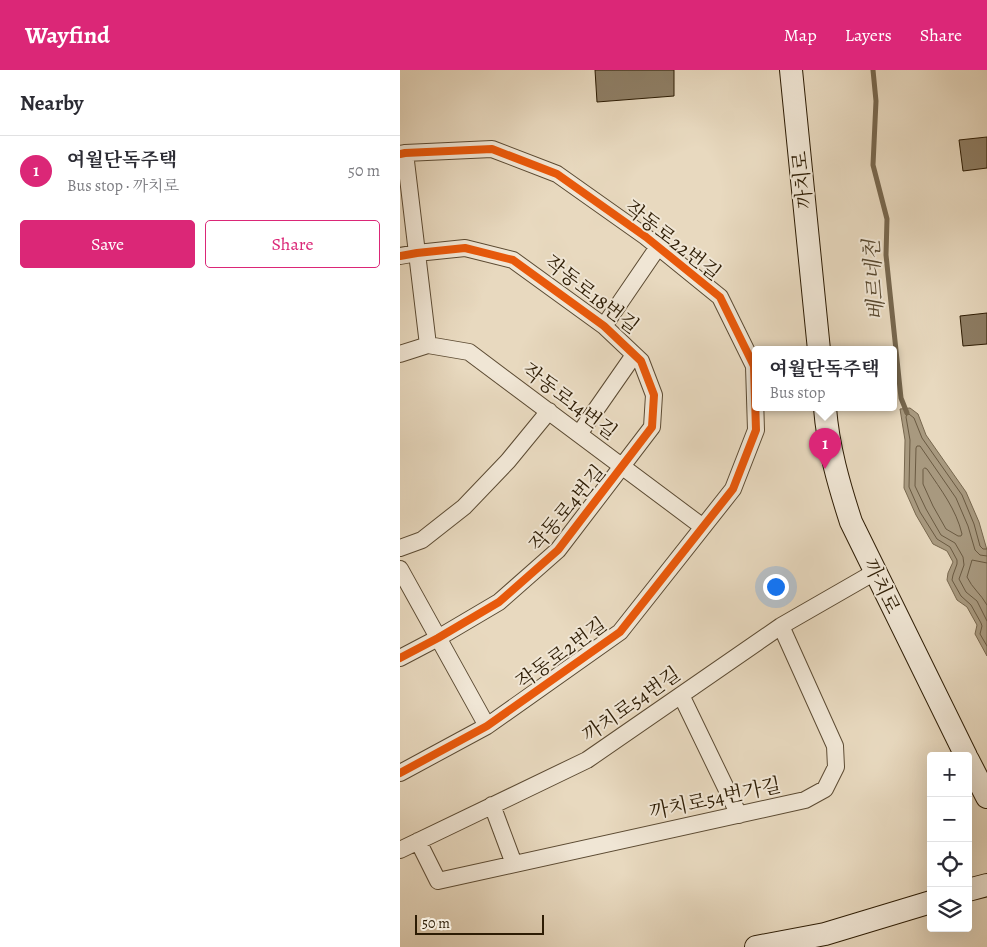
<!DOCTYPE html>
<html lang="en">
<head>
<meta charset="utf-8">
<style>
  body { margin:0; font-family:Alegreya,"Noto Serif KR",serif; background:#f7f7f7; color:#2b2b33 }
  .controls { position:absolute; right:15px; bottom:15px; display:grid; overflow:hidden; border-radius:5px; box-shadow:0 5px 20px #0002 }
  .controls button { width:45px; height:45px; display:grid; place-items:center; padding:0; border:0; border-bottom:1px solid #e1e1e2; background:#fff; color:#2b2b33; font:25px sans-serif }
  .scale { position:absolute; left:15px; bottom:12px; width:129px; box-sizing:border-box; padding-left:5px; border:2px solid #2d1c04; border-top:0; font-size:14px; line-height:18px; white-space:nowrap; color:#2d1c04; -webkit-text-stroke:4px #f0e6d5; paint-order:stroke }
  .you { position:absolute; left:375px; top:516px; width:18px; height:18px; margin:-12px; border:4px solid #fff; border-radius:50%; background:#1a73e8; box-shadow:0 0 0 8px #1a73e833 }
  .badge { display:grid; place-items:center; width:32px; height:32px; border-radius:50%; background:#db2777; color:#fff; font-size:16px; font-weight:700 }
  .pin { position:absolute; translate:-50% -41px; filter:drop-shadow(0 1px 2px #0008) }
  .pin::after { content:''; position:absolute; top:26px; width:18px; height:15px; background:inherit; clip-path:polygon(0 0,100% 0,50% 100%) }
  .popup { position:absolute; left:352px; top:276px; width:145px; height:65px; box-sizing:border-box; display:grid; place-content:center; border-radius:5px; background:#fff; filter:drop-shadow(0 1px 4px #0005); font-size:16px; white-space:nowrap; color:#7c7c81 }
  .popup b { font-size:19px; color:#2b2b33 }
  .popup::after { content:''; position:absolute; left:50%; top:100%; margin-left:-10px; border:10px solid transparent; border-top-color:#fff }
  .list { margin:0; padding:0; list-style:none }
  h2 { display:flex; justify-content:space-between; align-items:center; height:65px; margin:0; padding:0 20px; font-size:21px }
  h2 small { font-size:16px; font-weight:400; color:#7c7c81 }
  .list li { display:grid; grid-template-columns:32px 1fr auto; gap:15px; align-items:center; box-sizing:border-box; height:70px; padding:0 20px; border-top:1px solid #e1e1e2 }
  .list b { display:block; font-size:19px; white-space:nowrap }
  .list p { margin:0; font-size:16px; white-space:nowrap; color:#7c7c81 }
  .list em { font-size:16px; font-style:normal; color:#7c7c81 }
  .actions { display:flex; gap:10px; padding:15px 20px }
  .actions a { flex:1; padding:11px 0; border:1px solid #db2777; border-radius:5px; text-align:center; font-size:18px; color:#db2777 }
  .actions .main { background:#db2777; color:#fff }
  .icon { flex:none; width:28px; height:28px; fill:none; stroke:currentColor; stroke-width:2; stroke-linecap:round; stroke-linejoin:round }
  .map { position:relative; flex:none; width:587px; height:877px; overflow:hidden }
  header { display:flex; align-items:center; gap:30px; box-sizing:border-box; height:70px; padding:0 25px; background:#db2777; color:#fff }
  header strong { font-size:24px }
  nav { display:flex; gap:28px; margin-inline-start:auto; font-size:18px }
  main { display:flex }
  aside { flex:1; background:#fff }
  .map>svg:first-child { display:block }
  .water { fill:#a8997f; stroke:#77674e }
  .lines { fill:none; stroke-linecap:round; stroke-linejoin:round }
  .shore { stroke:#6a5a42; stroke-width:1 }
  .stream { stroke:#77674e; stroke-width:5 }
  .building { fill:#8e7e65; stroke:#2d1c04 }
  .street-casing { stroke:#5c4b33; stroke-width:18 }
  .secondary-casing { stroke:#2d1c04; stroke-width:24 }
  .street { stroke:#f0e6d5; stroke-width:16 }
  .secondary { stroke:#f0e6d5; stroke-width:22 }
  .cycleway-casing { stroke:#f0e6d5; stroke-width:11 }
  .cycleway { stroke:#e8590c; stroke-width:8 }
  .labels { text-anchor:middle; stroke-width:4; stroke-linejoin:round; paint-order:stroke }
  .street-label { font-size:20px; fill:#2d1c04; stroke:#f0e6d5 }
  .water-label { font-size:21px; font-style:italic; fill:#58482f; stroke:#f0e6d5 }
</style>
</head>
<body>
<header>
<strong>Wayfind</strong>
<nav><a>Map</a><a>Layers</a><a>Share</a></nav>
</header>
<main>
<aside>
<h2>Nearby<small></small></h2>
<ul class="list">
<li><span class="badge">1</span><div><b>여월단독주택</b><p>Bus stop · 까치로</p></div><em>50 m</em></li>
</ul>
<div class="actions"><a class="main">Save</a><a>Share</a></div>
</aside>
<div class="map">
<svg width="587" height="877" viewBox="0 0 587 877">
  <rect width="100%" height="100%" fill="#e8d9bf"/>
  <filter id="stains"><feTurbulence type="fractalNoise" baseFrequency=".004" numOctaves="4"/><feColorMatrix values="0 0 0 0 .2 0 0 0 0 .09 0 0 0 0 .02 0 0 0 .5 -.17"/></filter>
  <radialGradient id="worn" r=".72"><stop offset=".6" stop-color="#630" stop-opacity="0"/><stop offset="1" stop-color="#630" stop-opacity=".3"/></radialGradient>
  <path class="water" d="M510 338 518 344 526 365 566 422 579 452 587 480V586L575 564 577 555 567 537 557 530 547 510 548 503 553 492 547 481 533 474 516 445 504 418 505 370 500 339Z"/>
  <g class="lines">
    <path class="shore" d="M525 398 527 399C541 420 556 439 562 464L561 466H558L546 459 533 436 523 414V400Z
      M587 479H583L580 476 574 454 562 425 522 368 514 348 509 344H507L506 347 510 370 509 417 520 442 537 469 550 477 557 490V494L553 505 552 510 561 526 571 535 581 553 582 556 580 564 587 576
      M587 486 580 485 575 480 568 456 556 428 520 376H517L516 378 515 416 526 439 541 465 555 473 563 487 564 495 559 509 566 522 577 531 587 551
      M587 493 572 490 567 507C572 518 581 524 587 535"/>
    <path class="stream" d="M473 0 476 31 473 95 487 149 486 185 501 328 507 343"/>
  </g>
  <path class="building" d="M195 0H274V26L197 32Z
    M587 67V98L563 101 559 70Z
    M587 243V274L563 276 560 246Z"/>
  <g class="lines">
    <defs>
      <path id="street" d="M5 83 28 275
        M0 84 5 83 92 79 157 104 246 167 320 227 354 296 356 360 333 419 220 562 87 656 0 703
        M0 186 17 183 65 178 113 190 204 256 241 291 254 325 252 357 158 480 99 532 38 568 0 588
        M204 256 258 177
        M0 284 28 275 69 282 303 457
        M179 364 234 285
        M0 478 22 470 64 437 108 391 149 341
        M0 499 87 656
        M281 625 339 745
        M92 735 114 794
        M18 771 38 811 405 730 425 719 436 697 435 676 381 556
        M0 780 187 690 381 556 475 502"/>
      <path id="secondary" d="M391 0 419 280
        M425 338C428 377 439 415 451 452L566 686
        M568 690 587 727
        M568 820 587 815
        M356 877 425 864 531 832"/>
    </defs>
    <use href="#street" class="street-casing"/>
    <use href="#secondary" class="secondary-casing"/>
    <use href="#street" class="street"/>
    <use href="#secondary" class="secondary"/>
    <defs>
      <path id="cycleway" d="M0 84 5 83 92 79 157 104 246 167 320 227 354 296 356 360 333 419 220 562 87 656 0 703
        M0 186 17 183 65 178 113 190 204 256 241 291 254 325 252 357 158 480 99 532 38 568 0 588"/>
    </defs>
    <use href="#cycleway" class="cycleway-casing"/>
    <use href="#cycleway" class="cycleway"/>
  </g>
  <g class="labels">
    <g class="street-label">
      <text transform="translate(402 110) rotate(-96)" y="7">까치로</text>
      <text transform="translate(273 170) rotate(38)" y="7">작동로22번길</text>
      <text transform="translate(192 224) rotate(38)" y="7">작동로18번길</text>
      <text transform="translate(170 331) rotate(37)" y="7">작동로14번길</text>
      <text transform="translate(167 438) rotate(-50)" y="7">작동로4번길</text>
      <text transform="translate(482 516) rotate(64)" y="7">까치로</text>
      <text transform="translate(161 583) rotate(-36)" y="7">작동로2번길</text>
      <text transform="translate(231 634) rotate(-35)" y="7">까치로54번길</text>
      <text transform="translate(315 728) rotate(-12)" y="7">까치로54번가길</text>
    </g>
    <g class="water-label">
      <text transform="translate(474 210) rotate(-94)" y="7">베르네천</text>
    </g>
  </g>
  <rect width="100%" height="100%" filter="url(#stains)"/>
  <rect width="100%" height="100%" fill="url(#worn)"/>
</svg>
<div class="controls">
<button>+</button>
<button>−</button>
<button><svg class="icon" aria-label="locate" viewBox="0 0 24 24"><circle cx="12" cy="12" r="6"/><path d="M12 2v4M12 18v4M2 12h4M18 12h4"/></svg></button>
<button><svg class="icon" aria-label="layers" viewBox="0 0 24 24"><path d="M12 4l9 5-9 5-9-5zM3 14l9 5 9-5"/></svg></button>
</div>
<div class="scale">50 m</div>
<div class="you"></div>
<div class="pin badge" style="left:425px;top:399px">1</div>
<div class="popup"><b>여월단독주택</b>Bus stop</div>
</div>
</main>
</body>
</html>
